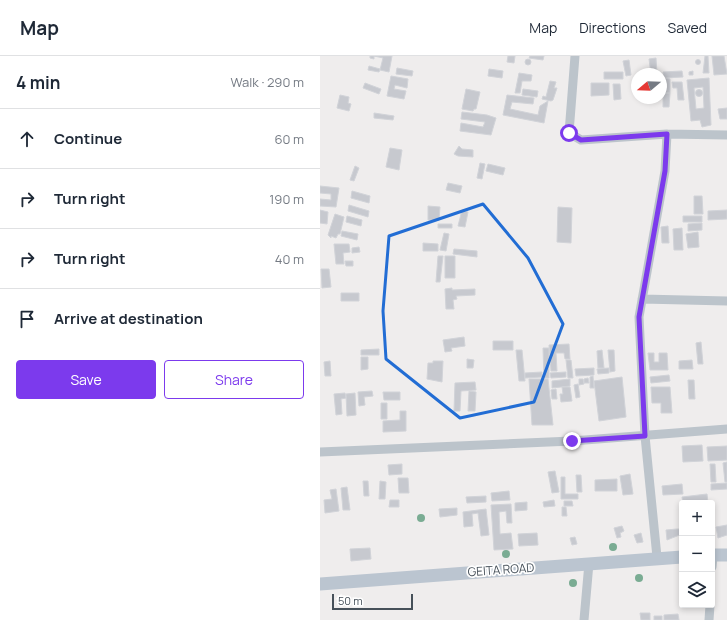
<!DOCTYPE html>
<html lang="en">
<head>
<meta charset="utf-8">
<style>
  body { margin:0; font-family:Manrope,sans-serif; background:#f6f6f7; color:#1f2937 }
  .controls { position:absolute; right:12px; bottom:12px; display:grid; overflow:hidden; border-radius:4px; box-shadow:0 2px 6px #0003 }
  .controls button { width:36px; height:36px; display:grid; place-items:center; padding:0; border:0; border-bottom:1px solid #e0e1e3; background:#fff; color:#1f2937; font:20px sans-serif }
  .compass { position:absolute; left:311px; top:12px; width:36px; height:36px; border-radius:50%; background:#fff; box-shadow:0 2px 6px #0003; rotate:251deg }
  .scale { position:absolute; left:12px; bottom:10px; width:81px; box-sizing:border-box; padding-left:4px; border:2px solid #465059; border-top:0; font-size:11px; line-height:14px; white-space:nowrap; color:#465059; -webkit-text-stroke:3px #fff; paint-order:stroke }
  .stop { position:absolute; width:12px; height:12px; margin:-9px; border:3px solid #7c3aed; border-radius:50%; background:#fff }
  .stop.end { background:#7c3aed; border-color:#fff; box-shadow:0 1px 4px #0008 }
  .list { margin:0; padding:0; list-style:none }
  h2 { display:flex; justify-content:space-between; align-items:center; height:52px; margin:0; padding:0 16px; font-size:17px }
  h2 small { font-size:13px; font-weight:400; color:#747a83 }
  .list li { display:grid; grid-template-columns:26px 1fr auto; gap:12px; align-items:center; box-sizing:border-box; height:60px; padding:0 16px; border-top:1px solid #e0e1e3 }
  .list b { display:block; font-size:15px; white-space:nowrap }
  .list em { font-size:13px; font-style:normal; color:#747a83 }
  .actions { display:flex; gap:8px; padding:12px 16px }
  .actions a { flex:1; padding:9px 0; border:1px solid #7c3aed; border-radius:4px; text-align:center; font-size:14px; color:#7c3aed }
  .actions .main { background:#7c3aed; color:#fff }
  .icon { flex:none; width:22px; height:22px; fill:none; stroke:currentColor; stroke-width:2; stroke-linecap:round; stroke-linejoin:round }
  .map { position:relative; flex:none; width:407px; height:564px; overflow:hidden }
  header { display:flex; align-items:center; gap:24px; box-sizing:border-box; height:56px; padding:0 20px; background:#fff; border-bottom:1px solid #e0e1e3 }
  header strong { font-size:19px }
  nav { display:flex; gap:22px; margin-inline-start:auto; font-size:14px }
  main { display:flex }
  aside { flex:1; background:#fff }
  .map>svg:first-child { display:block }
  .building { fill:#c7c9cf; stroke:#d1d3d8; fill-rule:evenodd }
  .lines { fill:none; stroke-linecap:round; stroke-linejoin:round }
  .minor { stroke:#bcc4cb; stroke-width:9 }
  .secondary { stroke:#bbc5d0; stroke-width:13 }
  .tree { fill:#7aac93 }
  .route { stroke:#7c3aed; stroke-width:5 }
  .marked { fill:none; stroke:#226dd4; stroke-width:3; stroke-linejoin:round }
  .labels { text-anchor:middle; stroke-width:3.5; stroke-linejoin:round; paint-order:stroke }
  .street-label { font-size:12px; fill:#465059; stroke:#fff }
</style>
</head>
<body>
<header>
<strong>Map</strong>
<nav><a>Map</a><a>Directions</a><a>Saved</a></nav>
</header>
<main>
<aside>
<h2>4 min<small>Walk · 290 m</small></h2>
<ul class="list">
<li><svg class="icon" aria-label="ahead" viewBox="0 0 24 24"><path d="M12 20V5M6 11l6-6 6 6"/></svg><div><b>Continue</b></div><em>60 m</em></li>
<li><svg class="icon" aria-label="right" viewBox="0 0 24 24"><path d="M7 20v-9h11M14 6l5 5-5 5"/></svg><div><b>Turn right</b></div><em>190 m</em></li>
<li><svg class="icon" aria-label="right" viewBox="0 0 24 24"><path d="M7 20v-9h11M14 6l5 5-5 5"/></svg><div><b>Turn right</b></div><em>40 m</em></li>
<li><svg class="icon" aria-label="arrive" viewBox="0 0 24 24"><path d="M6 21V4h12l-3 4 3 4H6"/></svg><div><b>Arrive at destination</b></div></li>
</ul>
<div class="actions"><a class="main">Save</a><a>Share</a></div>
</aside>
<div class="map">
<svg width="407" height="564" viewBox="0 0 407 564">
  <rect width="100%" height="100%" fill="#efeded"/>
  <path class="building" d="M50 0H72L69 16 60 14 63 2 54 0V3L50 2Z
    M188 0H195L194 7 187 6Z
    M210 0H224L223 4 209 2Z
    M385 0H388L389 17H383Z
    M392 0H404L407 18 394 19Z
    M336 2 337 18H331L329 3Z
    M205 6a3 3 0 1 1 6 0a3 3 0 1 1-6 0Z
    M375.5 6a2.5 2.5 0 1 1 5 0a2.5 2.5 0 1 1-5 0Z
    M309 4 311 19 306 20 303 5Z
    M49 10 60 13 59 16 48 14Z
    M77 12 93 15 92 20 76 18Z
    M169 13 183 15 182 22 168 20Z
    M362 15 363 21 344 22 343 16Z
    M373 15V19H369V16Z
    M284 16H303V23H284Z
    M199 17 212 19 211 25H202L200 37H195Z
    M71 20 88 23 87 32 75 29 74 33 86 35 84 43 67 40Z
    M344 22 350 23V37H343Z
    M389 22 391 69 382 71 380 64 371 65 367 24ZM383 31 384 52 376 53 374 32Z
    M230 25 236 26 234 32H237L233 44 231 45 222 43 223 40 226 41Z
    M352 26H362L364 44H358L357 32H353Z
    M45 27 61 33 59 38 43 32Z
    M271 27H289V39L271 40Z
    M293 28H300L301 43 294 44Z
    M146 33 160 36 156 53H154L153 55 142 53Z
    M203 33 218 35 217 41 202 39Z
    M375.5 37a3.5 3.5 0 1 1 7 0a3.5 3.5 0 1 1-7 0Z
    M343 37H350L349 51H343Z
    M20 39 29 41 28 47 31 48 29 55 17 52Z
    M187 39 214 42 213 48 192 46 190 53 218 59 220 50 228 45 224 67 183 59Z
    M407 52V63H400L398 53Z
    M142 56 167 59 176 62 171 79 140 75 141 67 163 71 165 66 141 63Z
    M54 57 74 60 73 64 54 62Z
    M139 90 142 93 153 94V101L138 100 134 98Z
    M70 92 82 94 79 114 66 111Z
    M160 107 165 108 162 123 157 122Z
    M168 108 185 112 183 119 166 115Z
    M35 110 39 112 34 125 30 124Z
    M128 127 142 130 140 137 126 134Z
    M0 130 19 132 16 151 0 150V143L11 144V138L0 137Z
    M32 135 50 140 49 147 31 142Z
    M374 140H382L383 158H374Z
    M29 149 49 155 48 161 28 155Z
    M108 150 120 151 119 164H108Z
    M238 151 252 152 251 187 237 186Z
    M0 154 8 156 7 168 0 167Z
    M142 154 148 156 145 171 138 170Z
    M407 154V163L388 164V155Z
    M15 158 24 161 20 178H18L16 182 11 180V182L8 179Z
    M27 160 42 164 41 170 26 166Z
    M363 160H382V166H363Z
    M382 167V174L368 175V168Z
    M118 168H132V172H118Z
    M348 170 349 187H342L341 171Z
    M362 172 363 194H354L353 173Z
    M22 175 38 178 37 184 21 180Z
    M378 176 379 191 368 192 366 178Z
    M124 177 129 178 126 195 120 194Z
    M103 187 118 188V195H103Z
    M14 188H29L30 196 23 197 24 208H16Z
    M39 191 40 196 32 197V192Z
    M134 193 157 195V201L133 198Z
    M118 200H123L120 226H116Z
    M125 200H135V222H125Z
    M25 205H33V210H26Z
    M1 213H9L11 231 2 232Z
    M132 232V234L155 233V239L136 240 137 243 133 244 134 253H126L125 233Z
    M21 237H39V245H21Z
    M144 281 145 290 131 292 132 295 125 296 123 284Z
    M173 285H193V294H173Z
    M381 286 383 308H378L376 287Z
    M249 288 250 303H245L244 297H236L237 315H231L229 289Z
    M223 292H229V322H224Z
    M59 293V299H41V294Z
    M196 294H202L205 325H199Z
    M282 294 284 312H278L277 295Z
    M288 294H294L295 315 290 316Z
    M328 297H334V306H339V297H347L348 314H330Z
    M41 301H48V313L41 314Z
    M147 303 154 304 153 312H147Z
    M246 304H251L253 322H248Z
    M372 304 373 313H359V305Z
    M10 305 11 320H5L4 306Z
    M113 305H123L122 326 107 323 108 307H113Z
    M274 312V319L256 320 255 313Z
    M289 312V317L278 318 277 313Z
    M222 316V321L205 322V317Z
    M246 316V321L231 322 230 317Z
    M349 319 350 325 331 327 330 321Z
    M273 320 274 332H270V321Z
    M302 321 306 361 279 365 274 325Z
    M268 322 269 327H264V323Z
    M209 323H228L233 369H212Z
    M250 323V330L232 332V325Z
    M259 323H263L264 328 259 329Z
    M368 324H374L375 343H369Z
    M155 326 156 334 141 335 140 355H134L135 327Z
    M258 328 260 341 256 342 254 329Z
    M242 331H250L252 345 241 346 240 338H243Z
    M331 331H350L352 357H341V347H332Z
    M236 333 237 343H232L231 334Z
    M52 335 53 340 44 341 45 349 39 350 38 336Z
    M149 335 156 336 155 355H148Z
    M63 336H80V344H64Z
    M25 337 26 342 21 343 22 358 16 359 14 338Z
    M35 337 36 359 27 360 26 338Z
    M61 347H67V363H61Z
    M80 355H86V375L63 376V365L80 364Z
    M382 389 383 405 363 406 362 390Z
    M407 390V404L388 405 387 391Z
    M407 406V426H405L403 407Z
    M82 408V418L69 419 68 409Z
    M390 408H395L396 426H391Z
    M235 415 239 436 232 437 228 416Z
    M310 418 313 438 303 439 300 420Z
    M256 419H261L262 436H257Z
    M241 421H245V438H258V443H241Z
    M78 422H88L89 437H79Z
    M297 423V435H275V424Z
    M43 425H48L49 440H44Z
    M60 425 66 426 65 443H59Z
    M407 427V433L391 434V428Z
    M362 428 363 438 343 439 342 430Z
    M27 431 30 454H23L21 432Z
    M16 433 19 455 5 457 4 444 12 443 10 434Z
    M189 435 190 444 172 445 171 437Z
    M387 438 388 447H363L362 441Z
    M166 440V446L147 447 146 441Z
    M70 444H79V451H69Z
    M234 444 235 450 224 451 223 446Z
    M244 445H252L253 450H244Z
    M207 446V454L195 455V447Z
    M191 448 192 467H187L186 455 179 456 180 478 191 477 193 493 174 494 171 449Z
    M242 451H246L247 460H242Z
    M137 452V459L120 461 119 453Z
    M166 453 169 479 161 480 158 457 152 458 153 470 144 471 143 456Z
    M407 469V479L398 482 396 471Z
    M302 470 304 475 300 477 301 481 297 482 294 472Z
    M392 470H393L394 483H392Z
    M357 473H362V478L347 484 346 474Z
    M217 477 218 489 199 490 198 478Z
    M321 477 323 486 317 487 314 479Z
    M255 481 257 488 252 489 250 482Z
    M50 492 51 503 31 505 30 493Z
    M320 557H330V564H321Z
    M358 558 359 564H344V559Z
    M334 560H342V564H334Z"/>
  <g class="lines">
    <path class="minor" d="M255 0 249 77 261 84 347 78 407 79
      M322 243 407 245
      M0 396 252 385 407 373
      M337 501 325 380 319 261 345 115 347 78
      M392 511 393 499
      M264 564 269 507
      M389 564 390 549"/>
    <path class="secondary" d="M392 499H407
      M0 528 362 501"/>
  </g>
  <g class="tree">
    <circle cx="101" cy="462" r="4"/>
    <circle cx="293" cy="491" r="4"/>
    <circle cx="186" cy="498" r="4"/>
    <circle cx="319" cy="522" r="4"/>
    <circle cx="253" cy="527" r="4"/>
  </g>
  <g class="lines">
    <path class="route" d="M249 77 261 84 347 78 345 115 319 261 325 380 252 385"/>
  </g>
  <path class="marked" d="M163 148 208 202 243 268 214 346 140 362 66 303 63 255 69 180Z"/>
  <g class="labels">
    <g class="street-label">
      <text transform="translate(181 514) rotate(-4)" y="4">GEITA ROAD</text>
    </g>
  </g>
</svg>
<div class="controls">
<button>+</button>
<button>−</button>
<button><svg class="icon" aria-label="layers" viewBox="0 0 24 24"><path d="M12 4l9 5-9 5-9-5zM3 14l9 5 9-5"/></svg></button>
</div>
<svg class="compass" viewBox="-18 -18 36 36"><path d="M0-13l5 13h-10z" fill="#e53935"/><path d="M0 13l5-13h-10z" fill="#747a83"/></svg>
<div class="scale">50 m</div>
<div class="stop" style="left:249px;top:77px"></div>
<div class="stop end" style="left:252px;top:385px"></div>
</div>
</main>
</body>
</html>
